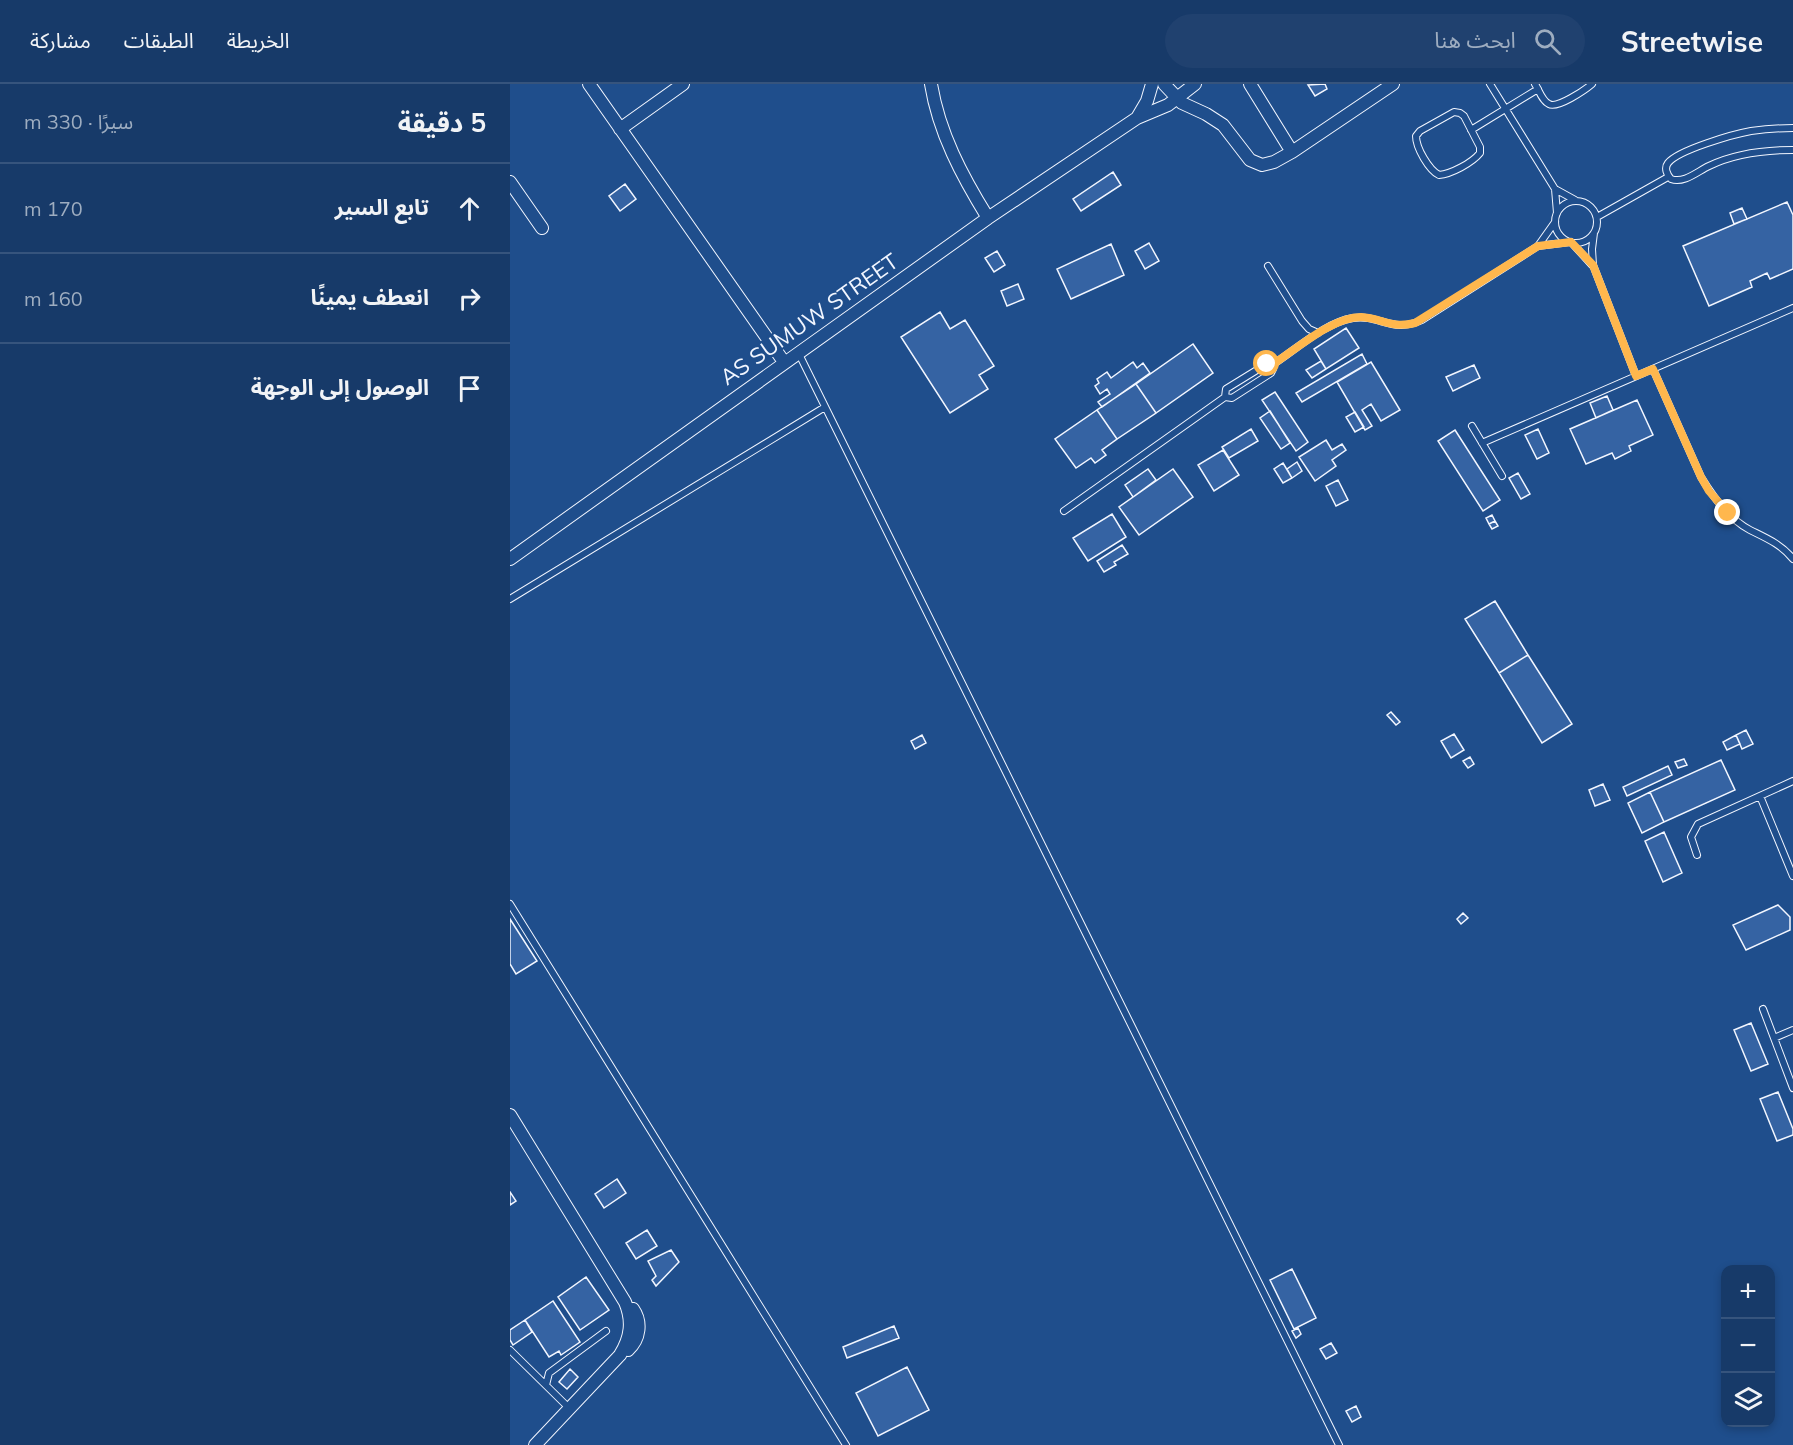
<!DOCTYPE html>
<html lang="ar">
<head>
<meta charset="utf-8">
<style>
  body { margin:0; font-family:Mulish,"Noto Sans Arabic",sans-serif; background:#20416f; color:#f1f3f6; direction:rtl }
  .controls { position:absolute; right:18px; bottom:18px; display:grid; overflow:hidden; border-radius:12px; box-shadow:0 3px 9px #0003 }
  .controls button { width:54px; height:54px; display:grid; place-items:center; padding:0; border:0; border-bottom:2px solid #36547d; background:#173a69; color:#f1f3f6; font:30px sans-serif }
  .stop { position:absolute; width:18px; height:18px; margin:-14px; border:4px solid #ffb74d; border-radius:50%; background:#fff }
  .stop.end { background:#ffb74d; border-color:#fff; box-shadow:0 2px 6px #0008 }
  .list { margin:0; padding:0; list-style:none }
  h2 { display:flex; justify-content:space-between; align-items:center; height:78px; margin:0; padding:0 24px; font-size:26px }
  h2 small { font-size:20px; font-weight:400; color:#9eadc0 }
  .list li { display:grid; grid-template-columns:39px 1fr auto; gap:18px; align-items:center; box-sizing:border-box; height:90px; padding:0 24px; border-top:2px solid #36547d }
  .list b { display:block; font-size:22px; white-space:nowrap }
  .list em { font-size:20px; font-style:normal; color:#9eadc0 }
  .icon { flex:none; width:33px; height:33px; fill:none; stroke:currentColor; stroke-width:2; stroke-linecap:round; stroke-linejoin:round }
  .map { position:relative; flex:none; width:1283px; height:1361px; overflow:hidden; direction:ltr }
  header { display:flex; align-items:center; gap:36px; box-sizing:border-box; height:84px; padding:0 30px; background:#173a69; border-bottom:2px solid #36547d }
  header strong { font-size:28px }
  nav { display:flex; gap:33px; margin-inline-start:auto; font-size:21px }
  .search { width:420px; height:54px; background:#20416f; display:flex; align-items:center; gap:15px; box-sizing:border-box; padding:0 21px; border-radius:33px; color:#9eadc0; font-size:22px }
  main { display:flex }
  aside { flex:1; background:#173a69 }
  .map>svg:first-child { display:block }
  .building { fill:#3563a3; stroke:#f2f6ff; stroke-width:1.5 }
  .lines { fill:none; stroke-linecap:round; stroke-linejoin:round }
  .service-casing { stroke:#f2f6ff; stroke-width:8 }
  .minor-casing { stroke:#f2f6ff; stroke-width:14 }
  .service { stroke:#1f4e8c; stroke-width:6 }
  .minor { stroke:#1f4e8c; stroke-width:12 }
  .route { stroke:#ffb74d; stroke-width:8 }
  .labels { text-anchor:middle; stroke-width:4.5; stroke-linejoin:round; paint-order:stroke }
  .street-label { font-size:22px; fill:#f2f6ff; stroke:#1f4e8c }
</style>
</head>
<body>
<header>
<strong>Streetwise</strong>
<div class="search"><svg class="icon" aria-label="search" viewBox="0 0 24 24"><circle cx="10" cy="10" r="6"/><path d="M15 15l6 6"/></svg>ابحث هنا</div>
<nav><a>الخريطة</a><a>الطبقات</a><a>مشاركة</a></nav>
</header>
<main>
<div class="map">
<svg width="1283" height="1361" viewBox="0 0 1283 1361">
  <rect width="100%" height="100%" fill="#1f4e8c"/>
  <path class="building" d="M815 0 817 5 805 12 798 1Z
    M603 88 611 101 571 127 563 115Z
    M115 100 126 115 110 127 99 112Z
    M1277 118 1283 131V185L1260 195 1257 189 1240 197 1242 203 1199 222 1173 162Z
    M1232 124 1237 135 1224 140 1220 129Z
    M639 159 649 177 635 185 625 167Z
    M601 160 614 191 561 215 547 185Z
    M487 167 495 181 484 188 475 174Z
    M508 200 514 215 497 222 491 207Z
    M430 228 440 245 455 236 484 282 469 291 478 305 440 329 391 253Z
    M836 244 849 264 816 285 804 265Z
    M683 260 703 289 646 329 626 300Z
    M852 270 857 280 792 318 786 309Z
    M811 277 816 285 802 294 796 286Z
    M623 278 627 284 633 279 640 289 592 323 588 318 600 310 597 305 590 310 585 302 589 299 587 295 597 288 601 294Z
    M861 278 890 326 871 337 861 320 852 326 862 342 855 346 827 298Z
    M964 281 970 294 943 307 936 293Z
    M626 300 646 329 607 355 587 326Z
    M765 308 798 358 786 367 752 316Z
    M1097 312 1103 326 1086 334 1080 319Z
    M1127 316 1143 351 1119 362 1121 367 1105 375 1102 369 1076 380 1060 345Z
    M587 326 607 355 592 366 596 371 585 379 581 374 566 384 545 355Z
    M760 327 780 359 771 365 750 334Z
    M845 328 854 343 845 348 836 333Z
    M741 345 748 357 719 374 712 363Z
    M1028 345 1039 369 1027 375 1015 351Z
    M945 346 990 416 973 427 928 357Z
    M816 356 822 366 832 360 836 366 822 376 826 382 805 397 789 373Z
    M713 366 729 391 704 407 688 381Z
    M787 378 792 387 782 394 777 385Z
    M773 379 782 394 773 399 764 385Z
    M638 385 646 396 623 413 615 401Z
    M663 385 683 413 629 451 609 423Z
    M1008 389 1020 410 1011 415 999 394Z
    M828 396 838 416 826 422 816 402Z
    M602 430 616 453 578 477 563 454Z
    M982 431 985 437 979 440 976 434Z
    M985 437 988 442 982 445 979 440Z
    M612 461 618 470 604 478 606 481 594 488 587 477Z
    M985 517 1018 571 989 589 955 535Z
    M1018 571 1062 640 1032 659 989 589Z
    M881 628 890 638 886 641 877 631Z
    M1236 646 1243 660 1232 665 1226 651Z
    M944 650 954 666 941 674 931 657Z
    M412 651 416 659 405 665 401 657Z
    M1226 651 1230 660 1217 666 1213 658Z
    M960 673 964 680 958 684 953 677Z
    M1174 675 1177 681 1168 684 1165 678Z
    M1211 676 1225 706 1154 738 1140 708Z
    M1158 682 1162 691 1117 712 1113 703Z
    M1093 700 1100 716 1085 722 1079 706Z
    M1140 708 1154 738 1132 749 1118 719Z
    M1154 748 1172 789 1153 798 1135 757Z
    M1268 821 1280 833V846L1236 866 1223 841Z
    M953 829 958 834 951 840 947 835Z
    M0 835 27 877 6 890 0 880Z
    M1241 939 1258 980 1241 987 1224 946Z
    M1268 1008 1283 1045V1051L1267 1057 1250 1015Z
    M107 1095 116 1109 94 1124 85 1110Z
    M0 1108 6 1117 0 1121Z
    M137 1146 147 1162 126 1175 116 1159Z
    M161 1166 169 1178 146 1202 142 1196 146 1192 138 1177Z
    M782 1185 806 1234 784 1245 760 1196Z
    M76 1193 99 1226 70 1246 48 1213Z
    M43 1217 70 1258 51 1271 49 1267 39 1273 15 1236Z
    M15 1236 22 1248 3 1261 0 1256V1246Z
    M384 1242 389 1254 337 1274 333 1263Z
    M788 1244 791 1250 786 1254 782 1247Z
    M821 1259 827 1269 816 1275 810 1265Z
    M397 1283 419 1326 368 1352 346 1309Z
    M60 1285 68 1293 57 1305 49 1298Z
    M846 1322 851 1333 842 1338 836 1327Z"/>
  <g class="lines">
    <defs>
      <path id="service" d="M980 0 1045 105 1047 129
        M1025 0C1029 6 1032 17 1039 20 1047 25 1075 6 1082 0
        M944 28 950 29 954 32 970 63V69C962 79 941 90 929 91 919 86 906 64 906 52L910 47Z
        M1283 44C1269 44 1255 45 1241 47 1224 50 1168 66 1158 79 1154 84 1157 91 1161 95 1174 100 1188 87 1199 82 1226 69 1254 66 1283 66
        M961 46 1028 5
        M1045 105 1065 116
        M1045 138a21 21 0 1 1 42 0a21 21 0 1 1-42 0Z
        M1087 133 1158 93
        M1084 149 1082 165 1083 181 1126 292
        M1061 158 1082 181
        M1028 162 1060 158
        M758 182 792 237 799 245 808 249
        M288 268 829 1361
        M1143 285 1191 393C1203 413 1219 435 1240 446 1256 454 1271 460 1283 475
        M715 313 722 314 761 289 763 285 762 281
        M962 342 992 392
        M972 359 1283 224
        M554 427 715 313 716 305 755 281H762C785 266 816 238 843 234 870 230 882 250 912 236L1028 162 1045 138
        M0 515 315 323
        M1250 712 1283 792
        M1187 771 1181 753 1188 740 1283 697
        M0 820 336 1361
        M1253 925 1283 1004
        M1264 954 1283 946
        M0 1266 59 1324
        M36 1301 39 1289 96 1247"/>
      <path id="minor" d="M79 0 274 278
        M421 0C429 49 452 92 478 134
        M654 0 672 19 696 30 713 41 740 76 752 81 764 78 782 68 883 0
        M740 0 782 68
        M627 34 637 17 642 0
        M110 45 173 0
        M0 98 32 144
        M0 475 478 134 627 34 658 21 685 0
        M0 1031 115 1218C123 1237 121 1253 110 1271L25 1361
        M118 1266C130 1255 132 1238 123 1225"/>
    </defs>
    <use href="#service" class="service-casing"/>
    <use href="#minor" class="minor-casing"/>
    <use href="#service" class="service"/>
    <use href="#minor" class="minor"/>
  </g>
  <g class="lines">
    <path class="route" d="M757 280 762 281C785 266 822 233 851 233 872 234 880 245 905 239L1028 162 1061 158 1083 181 1126 292 1143 285 1191 393 1199 407 1218 429"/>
  </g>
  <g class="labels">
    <g class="street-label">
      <text transform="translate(299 235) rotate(-35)" y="8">AS SUMUW STREET</text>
    </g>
  </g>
</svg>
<div class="controls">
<button>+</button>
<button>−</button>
<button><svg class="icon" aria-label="layers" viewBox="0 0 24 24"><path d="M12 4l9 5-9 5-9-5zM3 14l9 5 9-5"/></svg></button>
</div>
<div class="stop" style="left:757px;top:280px"></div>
<div class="stop end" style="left:1218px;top:429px"></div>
</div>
<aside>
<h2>5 دقيقة<small>سيرًا · 330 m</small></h2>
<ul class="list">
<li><svg class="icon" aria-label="ahead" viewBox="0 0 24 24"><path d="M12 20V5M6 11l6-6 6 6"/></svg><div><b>تابع السير</b></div><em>170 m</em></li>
<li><svg class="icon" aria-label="right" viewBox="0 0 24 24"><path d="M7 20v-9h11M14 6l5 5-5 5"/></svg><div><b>انعطف يمينًا</b></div><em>160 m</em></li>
<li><svg class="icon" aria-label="arrive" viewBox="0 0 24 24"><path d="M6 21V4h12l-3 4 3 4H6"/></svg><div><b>الوصول إلى الوجهة</b></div></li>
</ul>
</aside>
</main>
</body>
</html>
